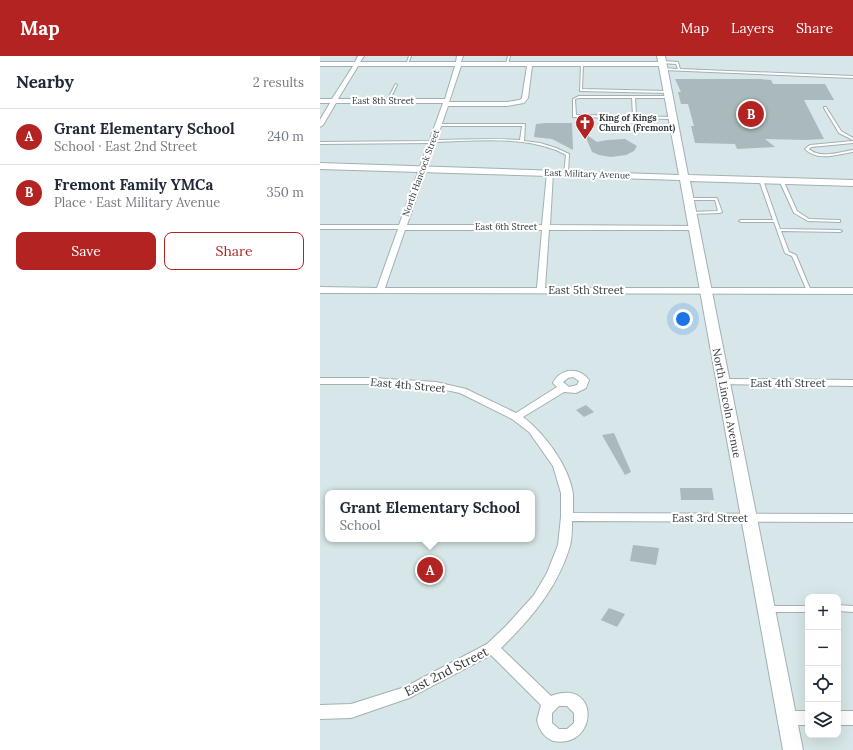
<!DOCTYPE html>
<html lang="en">
<head>
<meta charset="utf-8">
<style>
  body { margin:0; font-family:Lora,serif; background:#f6f6f7; color:#1f2937 }
  .controls { position:absolute; right:12px; bottom:12px; display:grid; overflow:hidden; border-radius:8px; box-shadow:0 4px 16px #0002 }
  .controls button { width:36px; height:36px; display:grid; place-items:center; padding:0; border:0; border-bottom:1px solid #e0e1e3; background:#fff; color:#1f2937; font:20px sans-serif }
  .you { position:absolute; left:363px; top:263px; width:14px; height:14px; margin:-10px; border:3px solid #fff; border-radius:50%; background:#1a73e8; box-shadow:0 0 0 6px #1a73e833 }
  .badge { display:grid; place-items:center; width:26px; height:26px; border-radius:50%; background:#b32321; color:#fff; font-size:13px; font-weight:700 }
  .pin { position:absolute; translate:-50% -50%; border:2px solid #fff; box-shadow:0 1px 4px #0006 }
  .popup { position:absolute; left:5px; top:434px; width:210px; height:52px; box-sizing:border-box; display:grid; place-content:center; border-radius:8px; background:#fff; filter:drop-shadow(0 1px 3px #0005); font-size:13px; white-space:nowrap; color:#747a83 }
  .popup b { font-size:15px; color:#1f2937 }
  .popup::after { content:''; position:absolute; left:50%; top:100%; margin-left:-8px; border:8px solid transparent; border-top-color:#fff }
  .list { margin:0; padding:0; list-style:none }
  h2 { display:flex; justify-content:space-between; align-items:center; height:52px; margin:0; padding:0 16px; font-size:17px }
  h2 small { font-size:13px; font-weight:400; color:#747a83 }
  .list li { display:grid; grid-template-columns:26px 1fr auto; gap:12px; align-items:center; box-sizing:border-box; height:56px; padding:0 16px; border-top:1px solid #e0e1e3 }
  .list b { display:block; font-size:15px; white-space:nowrap }
  .list p { margin:0; font-size:13px; white-space:nowrap; color:#747a83 }
  .list em { font-size:13px; font-style:normal; color:#747a83 }
  .actions { display:flex; gap:8px; padding:12px 16px }
  .actions a { flex:1; padding:9px 0; border:1px solid #b32321; border-radius:8px; text-align:center; font-size:14px; color:#b32321 }
  .actions .main { background:#b32321; color:#fff }
  .icon { flex:none; width:22px; height:22px; fill:none; stroke:currentColor; stroke-width:2; stroke-linecap:round; stroke-linejoin:round }
  .map { position:relative; flex:none; width:533px; height:694px; overflow:hidden }
  header { display:flex; align-items:center; gap:24px; box-sizing:border-box; height:56px; padding:0 20px; background:#b32321; color:#fff }
  header strong { font-size:19px }
  nav { display:flex; gap:22px; margin-inline-start:auto; font-size:14px }
  main { display:flex }
  aside { flex:1; background:#fff }
  .map>svg:first-child { display:block }
  .building { fill:#aab9bb }
  .lines { fill:none; stroke-linecap:round; stroke-linejoin:round }
  .lane-casing { stroke:#a2b0b2; stroke-width:2 }
  .street-casing { stroke:#a2b0b2; stroke-width:2 }
  .secondary-casing { stroke:#a2b0b2; stroke-width:2 }
  .lane { fill:#fff; fill-rule:evenodd }
  .street { fill:#fff; fill-rule:evenodd }
  .secondary { fill:#fff; fill-rule:evenodd }
  .labels { text-anchor:middle; stroke-width:4; stroke-linejoin:round; paint-order:stroke }
  .far-street-label { font-size:9px; fill:#353b3c; stroke:#fff }
  .far-poi-label { font-size:9px; font-weight:bold; fill:#353b3c; stroke:#fff; text-anchor:start }
  .street-label { font-size:11px; fill:#353b3c; stroke:#fff }
  .near-street-label { font-size:13px; fill:#353b3c; stroke:#fff }
</style>
</head>
<body>
<header>
<strong>Map</strong>
<nav><a>Map</a><a>Layers</a><a>Share</a></nav>
</header>
<main>
<aside>
<h2>Nearby<small>2 results</small></h2>
<ul class="list">
<li><span class="badge">A</span><div><b>Grant Elementary School</b><p>School · East 2nd Street</p></div><em>240 m</em></li>
<li><span class="badge">B</span><div><b>Fremont Family YMCa</b><p>Place · East Military Avenue</p></div><em>350 m</em></li>
</ul>
<div class="actions"><a class="main">Save</a><a>Share</a></div>
</aside>
<div class="map">
<svg width="533" height="694" viewBox="0 0 533 694">
  <rect width="100%" height="100%" fill="#d7e6e8"/>
  <path class="building" d="M355 23H440L451 24 453 28H505L514 44H484L504 83 485 84 445 83 455 91 417 93 415 88 375 87 371 70H374L368 48H361L358 36H361Z
    M226 67H252L253 94 232 83 214 81 216 68Z
    M264 77 277 86 287 84 305 83 317 90 314 95 306 99 291 101 279 99 272 96Z
    M266 349 274 356 264 361 256 354Z
    M294 377 311 416 305 419 282 379Z
    M360 432H392L394 444H361Z
    M313 489 339 492 336 509 310 505Z
    M289 552 305 558 297 571 281 564Z"/>
  <g class="lines">
    <defs>
      <path id="lane" d="M89 0H91L88 8 86 9Z
        M188 0H190L188 8 187 9 186 8Z
        M342 5 358 6 360 13 533 20V22L343 14H342V12L358 13 356 8 341 7V6Z
        M262 7 263 8 262 33 347 35 348 36 347 37 260 35 261 8Z
        M76 28 77 29 69 45 67 46V45L75 29Z
        M259 40H349V42H315L316 60 352 61 354 62 352 63 253 61V43ZM259 42H312L313 60 256 59 255 43Z
        M504 51H506L521 75 533 82V84L519 77 504 52Z
        M117 68H205L204 85 220 87 236 92 249 98 248 118 246 119 244 118 246 99C242 97 237 94 233 93 196 80 152 85 114 86L112 87 0 88V86L110 85 112 84C142 84 171 82 200 84L202 70H117Z
        M533 85V87L491 91 489 93C500 103 520 96 533 94V96C518 98 498 106 485 93L490 89Z
        M440 123 443 124 460 173 520 174 522 175 520 176 461 175 469 196 476 199 491 235 490 236H489L487 235 472 200 465 197 454 166H421L419 165 421 164H453L439 124Z
        M460 123 463 124 477 155 489 163 519 164H520V166L488 165 474 157 459 124Z
        M367 142H397L402 156 400 157 369 158V156H370L398 155 395 144H368L366 143Z
        M518 549 533 550V556L518 555Z
        M449 550H488V556H449L447 555 446 553 447 551Z"/>
      <path id="street" d="M38 0H44L40 6H136L137 0H143L141 6H342L345 8 342 10H212L208 42 204 47 187 50H128L87 169H222L227 117 230 115 233 117 230 169 373 170 377 172 373 174H229L225 232H533V238L0 237V231L57 232 78 173H0V169H79L123 47H16L3 69 0 71V64L10 47H0V43H12L33 10H0V6H35ZM38 10H135L125 43H18ZM141 10H207L202 42 200 44 187 46H129ZM85 174H222L217 232H65Z
        M248 315C256 314 264 317 269 324L266 332 256 337 244 336 203 361C225 378 249 410 253 438 253 444 253 451 253 457L533 458V466L252 465C252 473 252 482 250 490 238 531 211 563 181 592L231 640C281 621 278 694 233 685 224 681 219 674 217 664L221 649 171 599 89 642 31 662 0 663V649L31 648 85 631 167 588 186 570 214 539 227 517 238 489 241 461V437L233 410 209 376 192 363 140 337 116 332 53 328H0V322H53L116 326 146 333 196 357 237 331 233 327C236 320 241 317 248 315ZM253 321 259 325 257 329 249 331 243 326 248 322ZM239 650H247L254 657V667L247 673H239L232 667V657Z
        M403 323 533 324V330L400 328 398 326Z
        M467 655H488V669H467L462 667 460 662 462 657Z
        M518 655H533V669H518Z"/>
      <path id="secondary" d="M337 0H345L368 119 533 124V130L370 125 483 694H463L360 124 0 113V107L359 119Z"/>
    </defs>
    <use href="#lane" class="lane-casing"/>
    <use href="#street" class="street-casing"/>
    <use href="#secondary" class="secondary-casing"/>
    <use href="#lane" class="lane"/>
    <use href="#street" class="street"/>
    <use href="#secondary" class="secondary"/>
  </g>
  <defs>
    <symbol id="church-pin" viewBox="-11 -11 22 30"><path d="M0 17L-7.5 6A9.5 9.5 0 1 1 7.5 6Z" fill="#b32321" stroke="#fff"/><path d="M-1.2-6h2.4v3.5h3.3v2.4h-3.3V6h-2.4V-.1h-3.3v-2.4h3.3Z" fill="#fff"/></symbol>
  </defs>
  <g fill-rule="evenodd">
    <use href="#church-pin" x="254" y="56" width="22" height="30"/>
  </g>
  <g class="labels">
    <g class="far-street-label">
      <text x="63" y="48">East 8th Street</text>
      <text transform="translate(101 117) rotate(-70)" y="3">North Hancock Street</text>
      <text transform="translate(267 118) rotate(2)" y="3">East Military Avenue</text>
      <text x="186" y="174">East 6th Street</text>
    </g>
    <g class="far-poi-label">
      <text x="279" y="65">King of Kings<tspan x="279" dy="10">Church (Fremont)</tspan></text>
    </g>
    <g class="street-label">
      <text x="266" y="238">East 5th Street</text>
      <text x="468" y="331">East 4th Street</text>
      <text transform="translate(88 329) rotate(5)" y="4">East 4th Street</text>
      <text transform="translate(407 347) rotate(79)" y="4">North Lincoln Avenue</text>
      <text x="390" y="466">East 3rd Street</text>
    </g>
    <g class="near-street-label">
      <text transform="translate(126 615) rotate(-27)" y="5">East 2nd Street</text>
    </g>
  </g>
</svg>
<div class="controls">
<button>+</button>
<button>−</button>
<button><svg class="icon" aria-label="locate" viewBox="0 0 24 24"><circle cx="12" cy="12" r="6"/><path d="M12 2v4M12 18v4M2 12h4M18 12h4"/></svg></button>
<button><svg class="icon" aria-label="layers" viewBox="0 0 24 24"><path d="M12 4l9 5-9 5-9-5zM3 14l9 5 9-5"/></svg></button>
</div>
<div class="you"></div>
<div class="pin badge" style="left:110px;top:514px">A</div>
<div class="popup"><b>Grant Elementary School</b>School</div>
<div class="pin badge" style="left:431px;top:58px">B</div>
</div>
</main>
</body>
</html>
